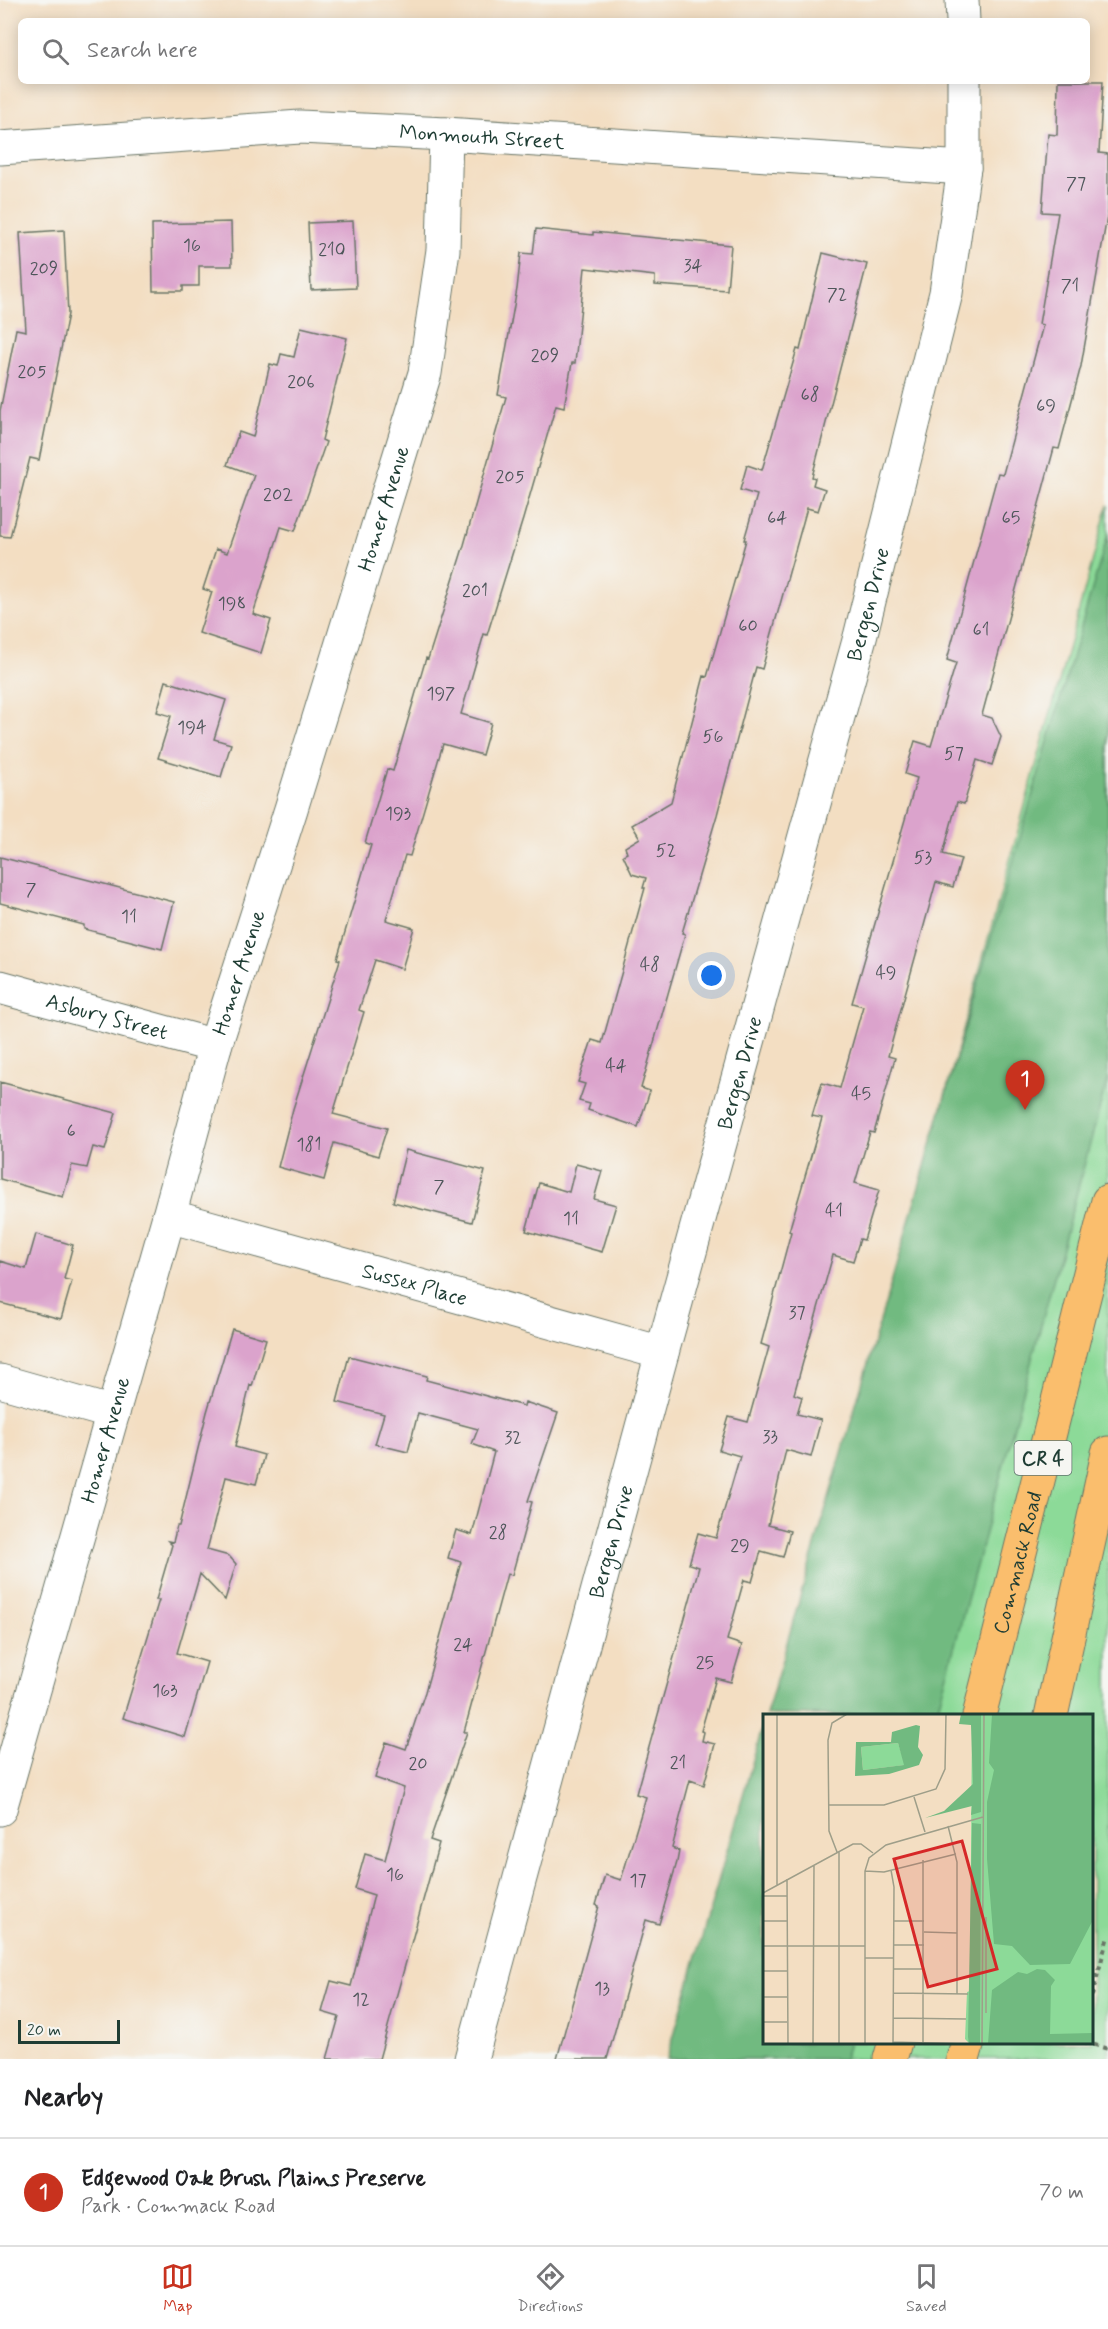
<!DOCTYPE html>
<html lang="en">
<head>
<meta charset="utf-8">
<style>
  body { margin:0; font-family:Mynerve,sans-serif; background:#f2f2f2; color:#202124 }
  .scale { position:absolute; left:18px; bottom:15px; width:102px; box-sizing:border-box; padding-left:6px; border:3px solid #1f3d34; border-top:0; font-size:16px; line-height:21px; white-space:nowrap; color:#1f3d34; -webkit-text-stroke:4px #f6f6f2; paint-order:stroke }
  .you { position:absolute; left:712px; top:976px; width:21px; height:21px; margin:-15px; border:4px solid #fff; border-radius:50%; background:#1a73e8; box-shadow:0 0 0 9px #1a73e833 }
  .badge { display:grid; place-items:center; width:39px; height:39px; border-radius:50%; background:#c8321e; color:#fff; font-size:20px; font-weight:700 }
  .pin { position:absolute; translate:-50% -50px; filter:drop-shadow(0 2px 3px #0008) }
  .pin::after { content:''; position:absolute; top:32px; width:21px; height:18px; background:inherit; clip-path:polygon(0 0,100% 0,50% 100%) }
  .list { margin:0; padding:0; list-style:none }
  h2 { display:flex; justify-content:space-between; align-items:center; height:78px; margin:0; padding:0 24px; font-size:26px }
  h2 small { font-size:20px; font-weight:400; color:#757577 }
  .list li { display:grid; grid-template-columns:39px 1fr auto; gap:18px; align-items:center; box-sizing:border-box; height:108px; padding:0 24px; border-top:2px solid #e0e0e0 }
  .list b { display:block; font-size:22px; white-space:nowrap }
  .list p { margin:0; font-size:20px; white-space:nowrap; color:#757577 }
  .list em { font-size:20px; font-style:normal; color:#757577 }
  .icon { flex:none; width:33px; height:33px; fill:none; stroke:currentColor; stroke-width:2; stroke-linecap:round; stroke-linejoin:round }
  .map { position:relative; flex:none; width:1108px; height:2059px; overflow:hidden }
  .search { position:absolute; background:#fff; box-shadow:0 3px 15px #0003; left:18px; right:18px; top:18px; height:66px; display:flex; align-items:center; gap:15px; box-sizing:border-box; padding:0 21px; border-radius:9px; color:#757577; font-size:22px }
  .sheet { height:186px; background:#fff }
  nav { display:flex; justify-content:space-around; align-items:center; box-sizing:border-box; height:84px; border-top:2px solid #e0e0e0; background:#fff; font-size:16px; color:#757577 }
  nav a { display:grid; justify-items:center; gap:3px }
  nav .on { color:#c8321e }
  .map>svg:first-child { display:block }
  .green { fill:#8cda98; stroke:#568c66; stroke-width:1.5 }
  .forest { fill:#71ba80; stroke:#487c5a; stroke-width:1.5 }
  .building { fill:#dba3cc }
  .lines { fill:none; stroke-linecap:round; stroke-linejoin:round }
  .street-casing { stroke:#697566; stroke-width:35 }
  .primary-casing { stroke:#697566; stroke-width:35 }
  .path { stroke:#697566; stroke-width:4; stroke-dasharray:4.5 4.5; stroke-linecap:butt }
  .street { stroke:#fff; stroke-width:33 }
  .primary { stroke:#fabe6d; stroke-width:33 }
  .labels { text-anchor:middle; stroke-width:4.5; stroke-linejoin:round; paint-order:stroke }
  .number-label { font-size:18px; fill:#4e565a }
  .shield { fill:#f6f6f2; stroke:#60746d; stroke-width:1.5 }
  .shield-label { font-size:20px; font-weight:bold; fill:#1f3d34 }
  .street-label { font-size:21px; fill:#1f3d34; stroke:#f6f6f2 }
  .inset-road { fill:none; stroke:#9e9e89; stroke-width:1.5 }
  .view { fill:#d62828; fill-opacity:0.15; stroke:#d62828; stroke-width:3 }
  .inset-edge { fill:none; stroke:#1f3d34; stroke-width:3 }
</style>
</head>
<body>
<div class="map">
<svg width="1108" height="2059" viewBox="0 0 1108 2059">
  <rect width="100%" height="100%" fill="#f6f6f2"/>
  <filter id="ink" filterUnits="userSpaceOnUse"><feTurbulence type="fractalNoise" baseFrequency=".0167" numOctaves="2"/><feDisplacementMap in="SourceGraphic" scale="12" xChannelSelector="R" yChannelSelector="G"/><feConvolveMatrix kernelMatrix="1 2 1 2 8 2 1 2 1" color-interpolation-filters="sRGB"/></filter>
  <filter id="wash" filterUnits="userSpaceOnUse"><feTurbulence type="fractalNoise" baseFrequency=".008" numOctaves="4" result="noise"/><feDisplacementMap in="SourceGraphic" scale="24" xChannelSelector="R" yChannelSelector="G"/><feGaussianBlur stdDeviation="1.35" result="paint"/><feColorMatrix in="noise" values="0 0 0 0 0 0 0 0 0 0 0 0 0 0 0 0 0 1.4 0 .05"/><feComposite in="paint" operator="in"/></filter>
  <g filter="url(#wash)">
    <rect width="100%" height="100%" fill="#f3dec2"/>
    <path class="green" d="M1108 505V2059H680L764 2042H1092V1716L774 1715Z"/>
    <path class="forest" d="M1108 534V1077L936 1715H766Z
      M764 1722V2042L849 2043 844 2059H667Z"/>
    <g id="blocks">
      <path class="building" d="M1058 81H1103L1099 153 1108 154V211L1081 366 1059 449 1054 448 982 715 992 718 1001 737 992 765 977 760 964 804 957 802 943 854 961 859 953 887 936 882 888 1056 895 1058 874 1133 870 1132 855 1183 879 1190 864 1240 860 1239 853 1261 833 1255 794 1394 802 1397 797 1414 821 1420 811 1457 786 1450 768 1525 790 1531 783 1557 761 1551 752 1582 744 1580 727 1640 742 1645 731 1682 716 1678 701 1731 704 1732 702 1741 715 1744 704 1785 690 1780 672 1848 679 1851 677 1862 659 1924 646 1920 607 2059H557L599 1906 596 1905 605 1875 621 1880 646 1797 636 1794 699 1567 689 1564 698 1533 716 1538 740 1456 719 1450 729 1417 748 1422 769 1347 761 1344 791 1232 789 1231 822 1118 812 1116 822 1083 840 1088 863 1006 852 1003 917 778 905 774 915 741 931 746 956 663 947 660 998 473 1003 474 1043 325 1039 324 1058 213 1042 212 1048 134 1057 135Z
        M353 221 356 288 311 290 308 223Z
        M231 222 232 266H199V286H183V291H153L152 224Z
        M536 229 593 235V232L731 245 727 290 655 285V276L585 268 575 363H572L564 407 556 405 523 519 487 635 484 634 461 714 491 723 482 755 443 744 410 856 405 855 386 920 414 928 402 969 375 960 359 1010 364 1012 333 1114 387 1128 378 1156 334 1143 324 1180 278 1167 293 1109 340 960 337 959 371 845 365 843 387 769 393 771 426 658 428 659 464 545 506 397 498 395 517 289 521 253 533 254Z
        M64 230 68 314 39 460 30 458 10 537 0 536V411L16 329 26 331 20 233Z
        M823 253 867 264 812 477 815 478 813 485 825 489 818 511 807 508 762 669 756 667 717 815 682 933 685 934 641 1088 650 1091 638 1127 588 1110 590 1104 579 1101 585 1084 578 1082 592 1040 602 1043 645 888H643L646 878 632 874 623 855 627 853 625 847 640 838 632 825 671 802 704 676 707 677 746 540H744L757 495 740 490 747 465 762 470 797 349 800 350Z
        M301 327 347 338 322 440 326 442 295 531 281 527 253 614 271 620 261 653 199 633 212 592 203 589 216 549 227 553 254 475 227 465 239 432 253 437 270 364 278 366 281 354 294 357Z
        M166 681 226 700 214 739 231 744 221 777 158 758 171 716 157 712Z
        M0 857 174 902 162 949 84 929V925L0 903Z
        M0 1082 116 1113 105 1150 93 1147 87 1168 72 1165 63 1197 0 1179Z
        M406 1150 485 1171 472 1222 393 1202Z
        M576 1164 602 1171 594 1199 616 1205 602 1252 526 1231 539 1183 569 1192Z
        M36 1234 73 1245 64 1279 72 1281 61 1319 0 1303V1261L26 1269Z
        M232 1329 266 1339 252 1386 250 1385 235 1447 264 1455 256 1484 226 1477 207 1550 229 1556 236 1564 225 1600 200 1574 177 1653 207 1662 185 1737 123 1718 159 1600H156L172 1545 168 1541 173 1542 177 1526H179L207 1412Z
        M349 1356 427 1376 426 1380 524 1406 525 1402 558 1413 528 1501 532 1502 512 1575 507 1574 464 1732H467L430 1840 439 1843 379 2059H327L339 2017 322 2012 331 1981 351 1986 374 1895 355 1889 365 1854 385 1860 404 1788 375 1778 386 1742 406 1749 425 1692 461 1562 448 1558 456 1530 472 1535 494 1452 472 1444 478 1429 418 1413 408 1452 375 1444 384 1414 337 1402Z"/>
    </g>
  </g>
  <g filter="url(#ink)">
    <use href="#blocks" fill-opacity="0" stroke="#697566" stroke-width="1.5"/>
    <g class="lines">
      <defs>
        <g id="street">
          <path d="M962 0 963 21"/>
          <path id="s1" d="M0 148 300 127 446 134 964 168"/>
          <path id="s2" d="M0 987 215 1046"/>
          <path id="s3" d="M169 1216 662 1353"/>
          <path d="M0 1381 113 1413"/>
          <path id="s4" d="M0 1809 169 1216 215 1046 291 809 425 373 443 250 446 134"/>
          <path id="s5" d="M471 2059 662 1353 860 637 946 293 964 168V81"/>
        </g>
        <g id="primary">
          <path id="s6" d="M979 1716 1108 1201"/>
          <path d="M1051 1716 1108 1453"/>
          <path d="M890 2059 895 2042"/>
          <path d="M963 2059 968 2042"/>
        </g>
      </defs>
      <use href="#street" class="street-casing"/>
      <use href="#primary" class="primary-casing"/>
      <path class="path" d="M1092 1996 1108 1936
        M1085 2042 1108 2049"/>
      <use href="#street" class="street"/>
      <use href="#primary" class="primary"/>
    </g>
  </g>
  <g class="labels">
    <g class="number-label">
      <text x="1076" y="189">77</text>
      <text x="192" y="251">16</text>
      <text x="332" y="255">210</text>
      <text x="693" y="271">34</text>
      <text x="44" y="274">209</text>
      <text x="1070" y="291">71</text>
      <text x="837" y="300">72</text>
      <text x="545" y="361">209</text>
      <text x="32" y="377">205</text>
      <text x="301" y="387">206</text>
      <text x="810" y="400">68</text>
      <text x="1046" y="411">69</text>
      <text x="510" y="482">205</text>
      <text x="278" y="500">202</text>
      <text x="777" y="523">64</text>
      <text x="1011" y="523">65</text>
      <text x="475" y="596">201</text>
      <text x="232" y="609">198</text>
      <text x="748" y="631">60</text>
      <text x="981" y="635">61</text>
      <text x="441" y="699">197</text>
      <text x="192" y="733">194</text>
      <text x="713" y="742">56</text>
      <text x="954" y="759">57</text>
      <text x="398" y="819">193</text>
      <text x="666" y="856">52</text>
      <text x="923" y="863">53</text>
      <text x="31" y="895">7</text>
      <text x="129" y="922">11</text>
      <text x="650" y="970">48</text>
      <text x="886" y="978">49</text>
      <text x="616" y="1071">44</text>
      <text x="861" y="1099">45</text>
      <text x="71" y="1136">6</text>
      <text x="309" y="1150">181</text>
      <text x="439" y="1192">7</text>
      <text x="834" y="1216">41</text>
      <text x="571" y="1224">11</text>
      <text x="797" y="1318">37</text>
      <text x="770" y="1442">33</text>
      <text x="513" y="1443">32</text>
      <text x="498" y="1538">28</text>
      <text x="740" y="1551">29</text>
      <text x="463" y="1650">24</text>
      <text x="705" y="1668">25</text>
      <text x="165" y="1696">163</text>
      <text x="678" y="1768">21</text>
      <text x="418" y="1769">20</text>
      <text x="395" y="1880">16</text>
      <text x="638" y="1886">17</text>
      <text x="602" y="1994">13</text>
      <text x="361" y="2005">12</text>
    </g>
    <rect class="shield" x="1014.5" y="1441" width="57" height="34" rx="4.5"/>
    <g class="shield-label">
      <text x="1043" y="1465">CR 4</text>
    </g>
    <g class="street-label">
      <text dy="7" stroke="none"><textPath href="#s1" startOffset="483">Monmouth Street</textPath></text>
      <text dy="7" stroke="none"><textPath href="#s4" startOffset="1356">Homer Avenue</textPath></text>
      <text dy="7" stroke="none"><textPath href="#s5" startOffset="1508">Bergen Drive</textPath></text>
      <text dy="7" stroke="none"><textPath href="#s4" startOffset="870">Homer Avenue</textPath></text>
      <text dy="7" stroke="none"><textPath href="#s2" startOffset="111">Asbury Street</textPath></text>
      <text dy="7" stroke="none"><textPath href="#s5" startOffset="1022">Bergen Drive</textPath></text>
      <text dy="7" stroke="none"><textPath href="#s3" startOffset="255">Sussex Place</textPath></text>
      <text dy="7" stroke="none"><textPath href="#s4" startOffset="384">Homer Avenue</textPath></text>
      <text dy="7" stroke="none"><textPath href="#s5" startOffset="536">Bergen Drive</textPath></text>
      <text dy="7" stroke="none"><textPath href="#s6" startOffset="158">Commack Road</textPath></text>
    </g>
  </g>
  <g transform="translate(763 1714)">
    <rect width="330" height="330" fill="#f3dec2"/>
    <path d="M209 0H330V330H207L202 325 204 278 207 277ZM135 29 142 51 100 56 98 33Z" fill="#8cda98"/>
    <path d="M198 0H218V98L208 101 209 92 162 104 181 97 210 70 208 11 196 10ZM229 0H330V206L307 250 267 251 249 232 231 230 224 145V88L231 56 226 49ZM153 11 157 12 155 33 160 41 156 51 126 60 92 62 93 28H128L129 18ZM135 29 141 51 100 56 98 33ZM209 109 218 110 217 330H206L205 323ZM274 255 282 256 292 266 288 272 287 320 330 319V330H225L229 276 255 258 264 260Z" fill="#71ba80" fill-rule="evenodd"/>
    <path class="inset-road" d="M14 0V171M151 83 162 118M66 91H121L173 75 182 55 183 0M185 112 194 148V280M74 138 66 117 65 26 69 9 84 0M128 156 131 173 130 330M102 157 121 158 193 140M24 165 25 330M0 179 90 130H98L110 139M0 182H24M0 207H24M131 207H161M161 218 194 219M131 231H161M0 232H102M102 244H130M131 255H161M0 257H24M130 279 205 280M0 283H24M223 299V203M130 304 203 305M0 308H24M130 328 204 330M50 330 51 151M76 330V137M102 330V157L106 144 123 131 220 103M160 330V146M219 330 221 0"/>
    <path class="view" d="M199 127 234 255 165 273 131 145Z"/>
    <rect width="330" height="330" class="inset-edge"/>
  </g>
</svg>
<div class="scale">20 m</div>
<div class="you"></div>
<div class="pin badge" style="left:1025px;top:1110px">1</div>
<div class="search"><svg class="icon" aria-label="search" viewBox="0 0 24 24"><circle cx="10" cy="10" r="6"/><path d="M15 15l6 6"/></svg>Search here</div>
</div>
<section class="sheet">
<h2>Nearby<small></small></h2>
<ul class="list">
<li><span class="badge">1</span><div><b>Edgewood Oak Brush Plains Preserve</b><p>Park · Commack Road</p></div><em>70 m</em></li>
</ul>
</section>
<nav>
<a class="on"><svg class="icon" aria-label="map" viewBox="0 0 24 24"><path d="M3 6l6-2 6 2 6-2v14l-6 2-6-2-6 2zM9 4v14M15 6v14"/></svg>Map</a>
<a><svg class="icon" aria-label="directions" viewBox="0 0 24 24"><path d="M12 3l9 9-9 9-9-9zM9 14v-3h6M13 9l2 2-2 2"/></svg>Directions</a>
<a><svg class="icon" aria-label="saved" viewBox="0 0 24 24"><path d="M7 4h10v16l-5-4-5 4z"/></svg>Saved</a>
</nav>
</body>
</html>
